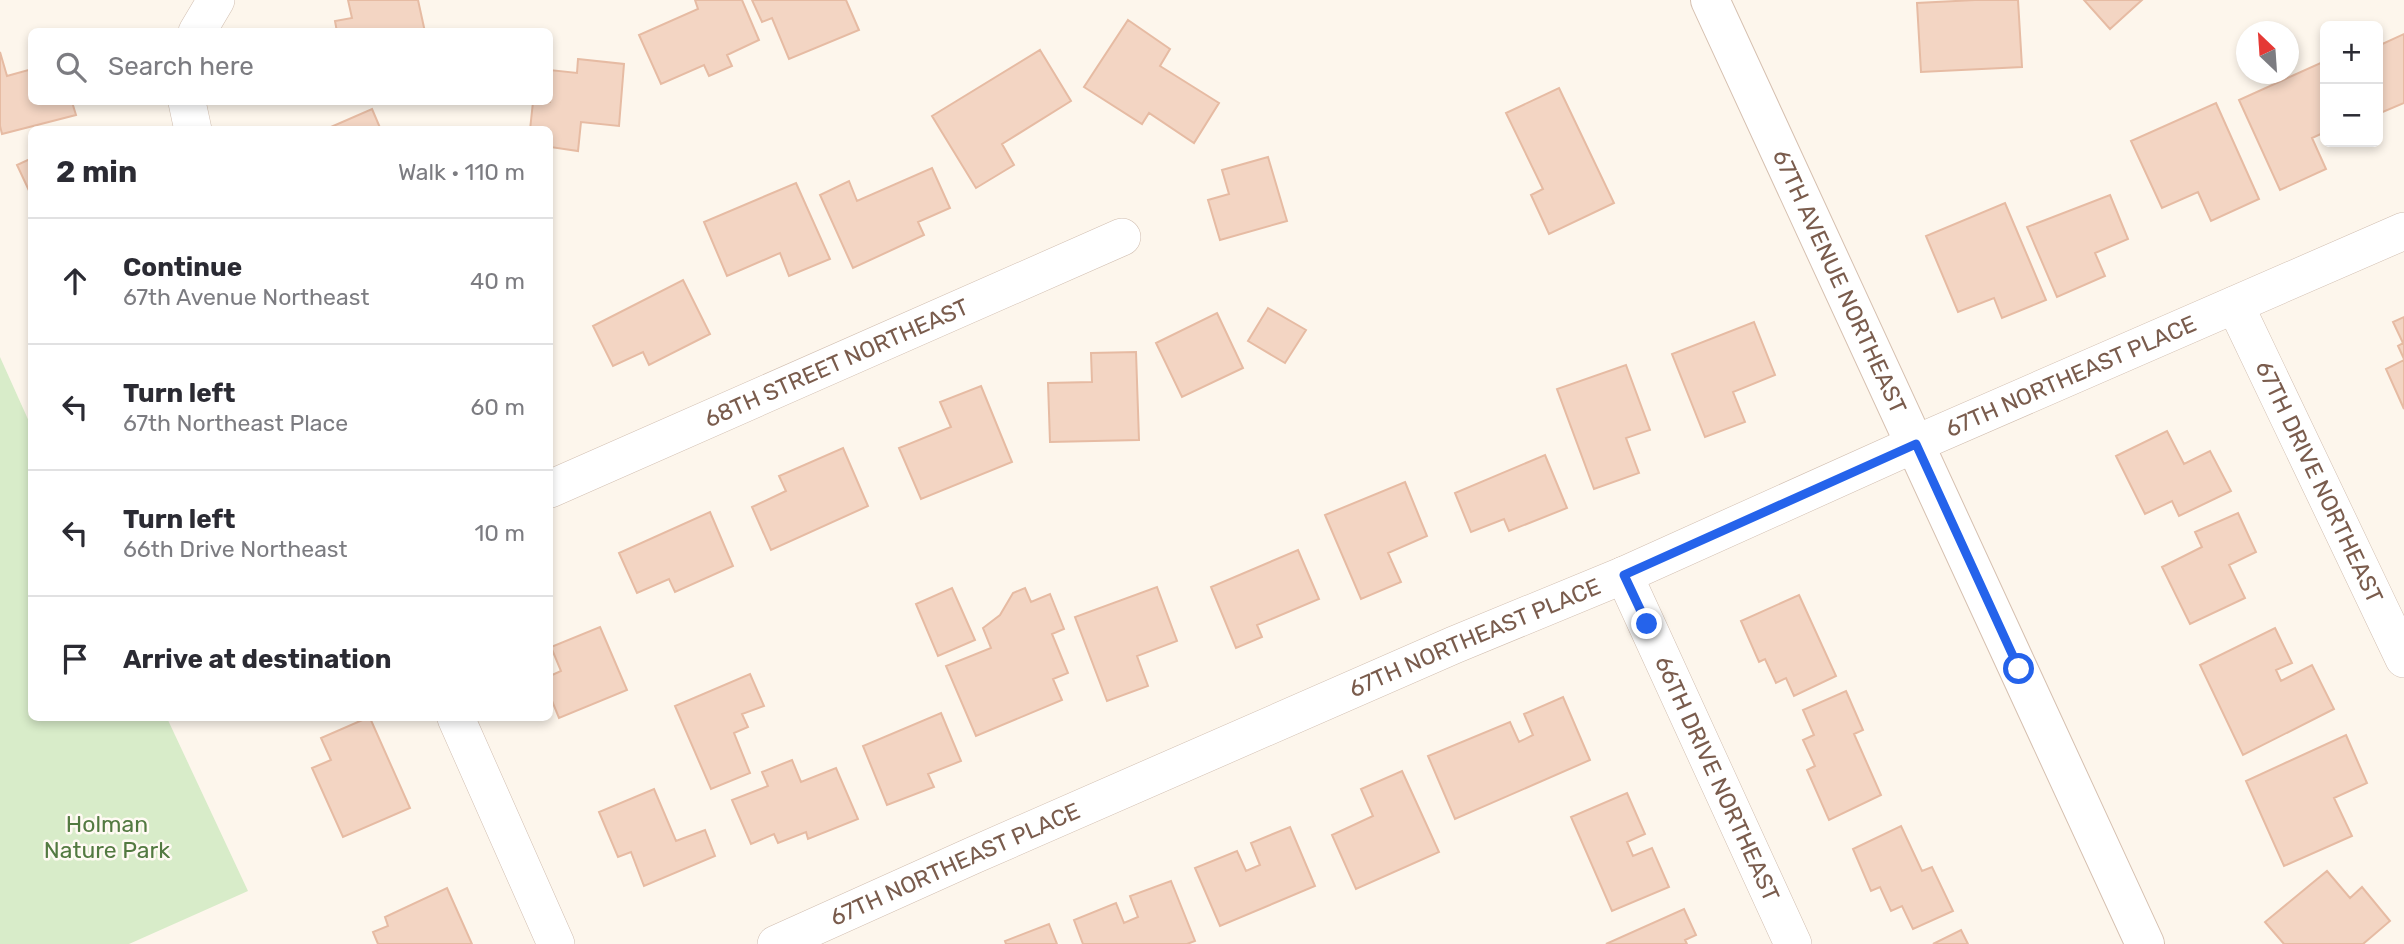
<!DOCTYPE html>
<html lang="en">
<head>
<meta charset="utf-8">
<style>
  body { margin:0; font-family:Rubik,sans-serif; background:#f7f7f7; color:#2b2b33 }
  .controls { position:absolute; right:21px; top:21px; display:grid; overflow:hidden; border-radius:10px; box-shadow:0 4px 10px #0003 }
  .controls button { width:63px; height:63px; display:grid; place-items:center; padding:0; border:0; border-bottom:2px solid #e1e1e2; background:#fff; color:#2b2b33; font:35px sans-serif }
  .compass { position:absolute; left:2236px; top:21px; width:63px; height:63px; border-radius:50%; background:#fff; box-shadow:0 4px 10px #0003; rotate:335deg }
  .stop { position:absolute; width:21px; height:21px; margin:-16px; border:5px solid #2563eb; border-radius:50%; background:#fff }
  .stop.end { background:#2563eb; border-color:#fff; box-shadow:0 2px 7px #0008 }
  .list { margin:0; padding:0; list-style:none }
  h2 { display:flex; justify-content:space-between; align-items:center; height:91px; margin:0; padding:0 28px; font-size:30px }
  h2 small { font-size:23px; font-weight:400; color:#7c7c81 }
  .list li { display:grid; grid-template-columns:46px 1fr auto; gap:21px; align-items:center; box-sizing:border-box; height:126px; padding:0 28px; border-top:2px solid #e1e1e2 }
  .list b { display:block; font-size:26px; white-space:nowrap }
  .list p { margin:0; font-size:23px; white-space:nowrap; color:#7c7c81 }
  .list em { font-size:23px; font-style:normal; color:#7c7c81 }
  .icon { flex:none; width:38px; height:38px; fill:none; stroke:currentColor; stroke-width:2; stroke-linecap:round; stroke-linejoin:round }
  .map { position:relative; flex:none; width:2404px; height:944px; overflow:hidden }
  .search { position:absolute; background:#fff; box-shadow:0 4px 10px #0003; left:28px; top:28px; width:525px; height:77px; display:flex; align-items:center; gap:18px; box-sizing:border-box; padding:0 24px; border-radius:10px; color:#7c7c81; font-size:26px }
  .panel { position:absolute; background:#fff; box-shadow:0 4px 10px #0003; left:28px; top:126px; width:525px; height:595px; border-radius:10px }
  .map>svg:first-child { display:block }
  .green { fill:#d8ecc9 }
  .building { fill:#f3d5c3; stroke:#e6bba3; stroke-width:2 }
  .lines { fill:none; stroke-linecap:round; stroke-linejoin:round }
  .street-casing { stroke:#d1beb0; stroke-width:38 }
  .secondary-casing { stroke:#d6c0b0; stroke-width:40 }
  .street { stroke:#fff; stroke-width:37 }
  .secondary { stroke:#fff; stroke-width:38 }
  .route { stroke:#2563eb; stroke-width:9 }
  .labels { text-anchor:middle; stroke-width:5; stroke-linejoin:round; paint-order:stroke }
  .street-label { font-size:23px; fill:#7a5c4d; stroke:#fffaf3 }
  .park-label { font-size:23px; fill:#537a41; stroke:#fffaf3 }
</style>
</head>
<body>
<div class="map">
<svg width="2404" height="944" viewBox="0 0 2404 944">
  <rect width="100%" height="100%" fill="#fdf6ec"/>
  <path class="green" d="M0 357 31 426 32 718H167L248 891 129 944H0Z"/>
  <path class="building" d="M348 0H418L425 32H337L335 21 352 18Z
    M695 0H742L759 40 727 55 732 66 709 76 704 65 661 84 639 35 698 9Z
    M752 0H846L859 30 789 59 772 18 762 22Z
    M1975 0H2018L2022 67 1921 72 1917 3Z
    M2084 0H2142L2110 29Z
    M1128 20 1170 49 1160 66 1219 103 1194 143 1149 113 1142 124 1084 87Z
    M2404 34V103L2378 114V46Z
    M1040 50 1071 101 1002 144 1014 165 976 188 932 116Z
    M0 52 7 76 32 69V102H72L76 115 2 134 0 126Z
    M578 59 624 64 619 126 581 122 578 151 550 147V130H530L533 102H550V70L577 73Z
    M2325 61V132L2312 138 2326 169 2280 190 2239 100Z
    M1559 88 1614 203 1549 234 1531 195 1543 189 1506 113Z
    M2216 103 2259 199 2211 221 2198 192 2162 208 2131 141Z
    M372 109 381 130H324Z
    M1268 157 1287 221 1220 240 1208 200 1229 194 1222 170Z
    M32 158V197L17 165Z
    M932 168 950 208 918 222 924 235 853 268 820 195 849 181 857 201Z
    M796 183 830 259 789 276 780 253 727 276 704 222Z
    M2110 195 2128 239 2095 253 2105 276 2057 297 2027 227Z
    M2005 203 2046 300 2002 318 1994 298 1958 312 1926 236Z
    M683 280 710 334 649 365 643 352 613 366 593 326Z
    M1268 308 1306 330 1285 363 1248 341Z
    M1217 313 1243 368 1182 397 1156 343Z
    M2404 317V359L2398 346 2403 343 2393 322Z
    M1754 322 1775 375 1733 392 1745 422 1705 437 1672 354Z
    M1136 352 1139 440 1050 442 1048 383 1092 382 1091 353Z
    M2404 360V409L2386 369Z
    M1626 365 1650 430 1626 438 1639 473 1594 489 1557 389Z
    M981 386 1012 462 921 499 899 448 951 427 940 402Z
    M2167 431 2184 464 2210 451 2231 491 2179 516 2172 501 2145 514 2116 456Z
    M843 448 868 506 771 550 752 507 786 491 779 476Z
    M1545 455 1567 508 1509 531 1504 519 1471 532 1455 493Z
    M1405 482 1427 536 1388 553 1401 582 1361 599 1325 515Z
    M710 512 733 566 675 592 669 579 637 593 619 553Z
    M2238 513 2256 552 2229 565 2245 598 2190 624 2162 567 2202 547 2195 532Z
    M1298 550 1319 599 1257 625 1262 637 1236 648 1211 587Z
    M1157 587 1177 641 1137 656 1148 686 1107 701 1075 617Z
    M952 588 975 640 938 656 916 604Z
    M1025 588 1031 602 1050 594 1064 629 1052 634 1068 673 1053 679 1062 700 976 736 946 666 991 648 983 628 1000 615 1013 593Z
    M1799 595 1836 676 1794 696 1786 678 1776 683 1765 659 1759 662 1741 621Z
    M600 627 627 690 559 718 550 696V676L561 671 551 647Z
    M2275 628 2292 663 2276 670 2281 681 2312 665 2334 709 2243 755 2200 665Z
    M750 674 764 706 742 714 748 727 734 733 750 773 711 789 675 706Z
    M1846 691 1863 730 1854 734 1881 795 1829 820 1807 770 1815 766 1803 740 1814 735 1803 710Z
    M1563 697 1590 760 1455 819 1428 756 1510 722 1519 742 1533 735 1524 714Z
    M941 713 961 761 928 774 934 787 887 805 863 746Z
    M367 718H370L410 808 343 837 312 768 331 760 321 738Z
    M2346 735 2367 783 2334 798 2352 836 2284 866 2246 781Z
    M792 760 801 782 836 768 858 819 808 839 806 832 778 843 774 834 751 844 732 800 768 786 762 772Z
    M1402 771 1439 852 1356 889 1332 835 1373 816 1361 789Z
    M654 789 676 841 705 830 715 856 644 886 631 852 618 857 599 812Z
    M1627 793 1645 834 1627 842 1633 856 1652 848 1669 887 1612 911 1571 817Z
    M1901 826 1922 871 1932 867 1953 911 1913 929 1902 906 1891 911 1880 887 1871 891 1853 849Z
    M1290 827 1315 886 1220 926 1195 868 1237 851 1246 871 1260 865 1251 843Z
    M2327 871 2350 898 2362 887 2390 921 2363 944H2284L2265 922Z
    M1171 881 1195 941 1187 944H1083L1074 920 1116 903 1124 923 1138 917 1130 896Z
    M447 888 472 944H378L373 932 388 926 385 917Z
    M1684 909 1696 935 1685 940 1687 944H1606Z
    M1049 924 1057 944H1006L1005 941Z
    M1961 930 1968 944H1933Z"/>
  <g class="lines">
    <defs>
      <g id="street">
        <path d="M197 32 216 0"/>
        <path d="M187 102 193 130"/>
        <path id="s1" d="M2235 305 2404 659"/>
        <path id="s2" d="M550 489 1122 237"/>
        <path id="s3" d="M1624 575 1793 944"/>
        <path d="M456 718 556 944"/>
        <path id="s4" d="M776 944 974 855 1454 645 1624 575 1915 444 2404 231"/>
      </g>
      <g id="secondary">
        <path id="s5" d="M1710 0 2145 944"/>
      </g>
    </defs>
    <use href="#street" class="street-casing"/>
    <use href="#secondary" class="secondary-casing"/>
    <use href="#street" class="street"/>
    <use href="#secondary" class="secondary"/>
  </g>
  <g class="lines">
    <path class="route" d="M1647 624 1624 575 1916 444 2019 669"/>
  </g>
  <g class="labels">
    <g class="street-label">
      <text dy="8" stroke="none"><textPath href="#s5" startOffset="310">67TH AVENUE NORTHEAST</textPath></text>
      <text dy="8" stroke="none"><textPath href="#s2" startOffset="313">68TH STREET NORTHEAST</textPath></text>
      <text dy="8" stroke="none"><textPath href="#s4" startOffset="1414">67TH NORTHEAST PLACE</textPath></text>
      <text dy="8" stroke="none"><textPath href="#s1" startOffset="196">67TH DRIVE NORTHEAST</textPath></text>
      <text dy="8" stroke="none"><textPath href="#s4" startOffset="763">67TH NORTHEAST PLACE</textPath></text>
      <text dy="8" stroke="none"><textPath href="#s3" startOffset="224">66TH DRIVE NORTHEAST</textPath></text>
      <text dy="8" stroke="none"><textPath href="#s4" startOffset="196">67TH NORTHEAST PLACE</textPath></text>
    </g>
    <g class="park-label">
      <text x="107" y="832">Holman<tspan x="107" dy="26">Nature Park</tspan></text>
    </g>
  </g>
</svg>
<div class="controls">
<button>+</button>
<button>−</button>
</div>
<svg class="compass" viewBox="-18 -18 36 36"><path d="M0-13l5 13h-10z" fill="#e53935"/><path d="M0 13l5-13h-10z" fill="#7c7c81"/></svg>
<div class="stop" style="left:2019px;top:669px"></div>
<div class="stop end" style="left:1647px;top:624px"></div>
<div class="search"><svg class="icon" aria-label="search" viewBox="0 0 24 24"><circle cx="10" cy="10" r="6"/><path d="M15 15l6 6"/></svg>Search here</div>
<section class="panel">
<h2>2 min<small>Walk · 110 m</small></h2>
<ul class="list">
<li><svg class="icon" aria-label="ahead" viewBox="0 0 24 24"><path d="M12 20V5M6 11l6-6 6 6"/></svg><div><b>Continue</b><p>67th Avenue Northeast</p></div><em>40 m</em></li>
<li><svg class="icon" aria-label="left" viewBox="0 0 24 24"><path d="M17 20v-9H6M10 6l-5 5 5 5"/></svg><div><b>Turn left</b><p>67th Northeast Place</p></div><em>60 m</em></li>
<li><svg class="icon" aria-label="left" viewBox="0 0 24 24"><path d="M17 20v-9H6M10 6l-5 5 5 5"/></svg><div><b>Turn left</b><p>66th Drive Northeast</p></div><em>10 m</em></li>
<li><svg class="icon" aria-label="arrive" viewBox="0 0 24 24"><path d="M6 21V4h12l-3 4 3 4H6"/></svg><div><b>Arrive at destination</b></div></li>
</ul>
</section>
</div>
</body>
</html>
